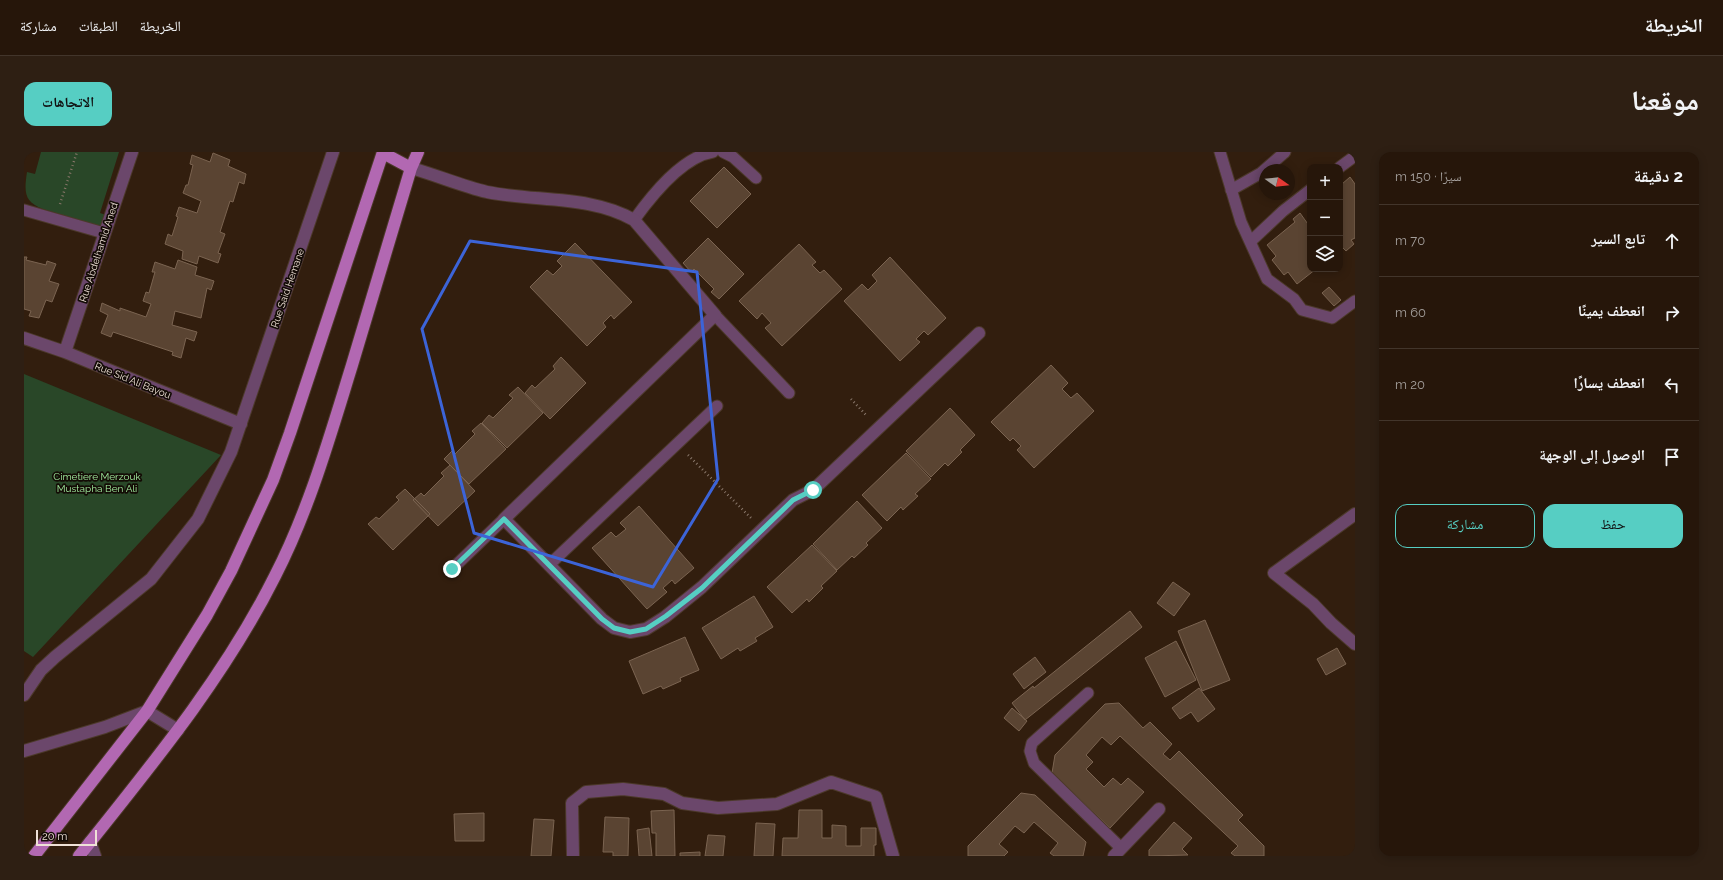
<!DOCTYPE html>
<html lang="ar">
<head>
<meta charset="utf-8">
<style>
  body { margin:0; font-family:Raleway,"Noto Naskh Arabic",sans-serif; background:#2e1f13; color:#f1f3f6; direction:rtl }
  .controls { position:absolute; right:12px; top:12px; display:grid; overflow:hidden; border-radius:8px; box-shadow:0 2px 10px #0003 }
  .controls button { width:36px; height:36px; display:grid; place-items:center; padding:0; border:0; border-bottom:1px solid #42352b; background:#26160a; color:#f1f3f6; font:20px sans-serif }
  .compass { position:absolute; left:1235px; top:12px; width:36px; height:36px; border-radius:50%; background:#26160a; box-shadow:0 2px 10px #0003; rotate:104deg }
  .scale { position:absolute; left:12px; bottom:10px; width:61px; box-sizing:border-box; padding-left:4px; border:2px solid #efe1d7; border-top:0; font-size:11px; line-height:14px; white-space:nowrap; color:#efe1d7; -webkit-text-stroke:3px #130b05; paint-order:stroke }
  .stop { position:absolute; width:12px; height:12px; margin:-9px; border:3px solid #56cec3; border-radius:50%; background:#fff }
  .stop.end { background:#56cec3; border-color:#fff; box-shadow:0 1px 4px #0008 }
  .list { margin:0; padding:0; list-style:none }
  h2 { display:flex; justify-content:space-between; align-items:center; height:52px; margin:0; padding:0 16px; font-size:17px }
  h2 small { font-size:13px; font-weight:400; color:#a49f9c }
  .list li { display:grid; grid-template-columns:26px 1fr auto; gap:12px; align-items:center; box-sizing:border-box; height:72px; padding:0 16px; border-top:1px solid #42352b }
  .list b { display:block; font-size:15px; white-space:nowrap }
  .list em { font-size:13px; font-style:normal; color:#a49f9c }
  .actions { display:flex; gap:8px; padding:12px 16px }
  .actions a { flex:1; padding:9px 0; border:1px solid #56cec3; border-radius:12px; text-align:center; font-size:14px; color:#56cec3 }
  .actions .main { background:#56cec3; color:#111 }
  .icon { flex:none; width:22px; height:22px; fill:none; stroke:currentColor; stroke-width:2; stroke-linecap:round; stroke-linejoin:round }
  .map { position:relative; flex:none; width:1331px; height:704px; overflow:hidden; direction:ltr; border-radius:12px }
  header { display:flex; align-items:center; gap:24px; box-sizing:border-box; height:56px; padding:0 20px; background:#26160a; border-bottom:1px solid #42352b }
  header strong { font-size:19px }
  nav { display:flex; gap:22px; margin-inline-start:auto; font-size:14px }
  .intro { display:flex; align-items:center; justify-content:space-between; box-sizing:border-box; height:96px; padding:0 24px }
  h1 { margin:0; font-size:28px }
  .button { padding:10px 18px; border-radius:12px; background:#56cec3; color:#111; font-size:14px; font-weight:700 }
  main { display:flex; gap:24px; padding:0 24px }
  aside { flex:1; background:#26160a; border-radius:12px; box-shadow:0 2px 10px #0003 }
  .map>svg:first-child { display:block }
  .green { fill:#294728 }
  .building { fill:#5a4432; stroke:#7b6451 }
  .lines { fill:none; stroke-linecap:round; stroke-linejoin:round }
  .lane-casing { stroke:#4c392a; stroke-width:13 }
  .street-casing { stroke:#4c392a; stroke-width:14 }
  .primary-casing { stroke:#4c392a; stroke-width:14 }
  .path { stroke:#89776a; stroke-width:2.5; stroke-dasharray:1 3; stroke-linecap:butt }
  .lane { stroke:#6b476b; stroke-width:11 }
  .street { stroke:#6b476b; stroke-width:12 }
  .primary { stroke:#b268b2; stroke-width:12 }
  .route { stroke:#56cec3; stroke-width:5 }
  .marked { fill:none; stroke:#3c64d8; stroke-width:3; stroke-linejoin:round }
  .labels { text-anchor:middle; stroke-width:3.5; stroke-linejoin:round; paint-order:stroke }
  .street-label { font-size:10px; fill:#efe1d7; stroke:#130b05 }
  .park-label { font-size:10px; fill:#a3eea0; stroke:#130b05 }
</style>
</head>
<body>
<header>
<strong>الخريطة</strong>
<nav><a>الخريطة</a><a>الطبقات</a><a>مشاركة</a></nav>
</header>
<div class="intro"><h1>موقعنا</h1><a class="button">الاتجاهات</a></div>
<main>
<aside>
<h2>2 دقيقة<small>سيرًا · 150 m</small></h2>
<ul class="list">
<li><svg class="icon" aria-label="ahead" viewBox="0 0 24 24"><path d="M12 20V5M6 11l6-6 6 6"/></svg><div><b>تابع السير</b></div><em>70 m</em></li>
<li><svg class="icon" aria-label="right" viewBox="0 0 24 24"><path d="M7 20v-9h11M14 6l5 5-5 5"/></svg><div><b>انعطف يمينًا</b></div><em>60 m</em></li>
<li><svg class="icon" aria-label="left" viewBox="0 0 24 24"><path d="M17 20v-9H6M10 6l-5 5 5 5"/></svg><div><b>انعطف يسارًا</b></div><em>20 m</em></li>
<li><svg class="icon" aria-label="arrive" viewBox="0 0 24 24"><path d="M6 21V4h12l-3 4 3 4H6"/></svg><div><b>الوصول إلى الوجهة</b></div></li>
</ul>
<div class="actions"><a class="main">حفظ</a><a>مشاركة</a></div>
</aside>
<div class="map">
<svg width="1331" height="704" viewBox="0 0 1331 704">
  <rect width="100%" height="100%" fill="#321e0e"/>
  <path class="green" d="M17 0H95L76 61 82 63 79 75 19 57C0 50 0 40 3 20L11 22Z
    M0 222 197 303 9 505 0 499Z"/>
  <path class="building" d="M189 1 206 8 204 14 222 22 220 32 215 30 209 50 206 49 196 80 201 82 194 101 197 102 194 111 175 104 173 112 158 107 159 99 141 92 144 82 148 84 154 65 152 64 155 55 173 61 177 49 159 41 162 33H164L169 13 166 12 168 3 186 10Z
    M700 15 727 42 693 76 666 49Z
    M1326 25 1331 32V86L1327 88 1330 92 1322 99 1318 95 1316 96V30L1318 32Z
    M1276 61 1286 75V117H1292L1273 132 1264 120 1260 123 1248 108 1252 104 1243 93 1271 70 1269 67Z
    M684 86 720 122 695 147 687 140 690 137 670 117 667 120 659 111Z
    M551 91 608 150 590 167 587 163 579 171 582 175 563 194 506 135 523 118 529 123 538 114 533 109Z
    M775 92 792 110 788 113 796 121 800 118 818 137 758 194 741 176 747 171 738 161 733 167 715 149Z
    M0 105H3L2 108 22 113 23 109 32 112 25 129 35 132 28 150 22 148 15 166 5 164 7 159 0 157Z
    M866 105 922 166 904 183 900 179 892 187 896 190 876 209 820 149 838 132 844 138 853 129 848 123Z
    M154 108 173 115 171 123 190 129 187 138 183 136 177 166 151 159 148 173 173 180 170 189 162 186 157 206 148 203 149 200 89 180 87 185 77 181 84 163 76 159 78 151 96 159V156L122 165 127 152 119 149 122 140 125 141 131 120H128L131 110 151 117Z
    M1305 135 1317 148 1310 154 1298 141Z
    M537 205 562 231 526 267 501 241 508 233 511 236 531 217 529 214Z
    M1027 213 1044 231 1038 237 1047 246 1053 241 1070 259 1010 316 993 298 997 294 989 286 986 289 967 270Z
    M494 235 519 261 483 296 458 271 465 263 469 266 489 246 485 243Z
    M926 256 951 283 936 298 938 300 924 314 921 311 907 325 882 299Z
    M457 271 482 297 445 332 420 307 428 299 431 302 451 282 448 279Z
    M882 301 907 327 891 342 894 344 879 358 877 355 863 369 838 343Z
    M426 313 451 339 414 374 389 348 397 341 400 344 420 324 417 321Z
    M381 337 406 362 369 398 344 372 352 365 355 367 375 348 372 345Z
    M833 349 858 376 842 391 844 393 830 406 828 404 813 418 789 392Z
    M615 354 670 416 651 432 648 428 639 436 643 440 623 457 568 396 587 380 592 385 602 377 596 371Z
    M788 393 813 419 797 434 799 436 785 450 783 447 768 461 743 435Z
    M1149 430 1166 442 1150 464 1133 451Z
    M730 444 749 475 731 486 733 489 716 499 714 496 697 507 678 476Z
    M1106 459 1118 475 1001 568 988 551 1009 534 1010 536Z
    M1181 468 1206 528 1178 539 1154 479Z
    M661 485 675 518 656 526 657 529 639 537 637 534 619 542 605 509Z
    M1152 489 1172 528 1141 545 1121 506Z
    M1313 496 1322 512 1302 523 1293 507Z
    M1011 505 1022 520 1000 537 989 522Z
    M1175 536 1191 557 1174 570 1167 560 1156 567 1148 556Z
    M1095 551 1119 576 1126 570 1148 592 1139 602 1146 608 1155 599 1219 663 1214 668 1240 694V704H1211L1207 701 1214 694 1096 584 1087 593 1078 585 1062 603 1069 610 1062 617 1080 635 1089 626 1097 633 1104 626 1120 640 1086 676 1028 621 1031 603 1081 552Z
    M988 556 1003 569 995 579 980 566Z
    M997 641 1011 643 1062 690 1059 704H1030L1026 701 1034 691 1010 670 1000 681 991 674 975 692 984 700 980 704H944V694Z
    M650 658 651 704H632V681H628L627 659Z
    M775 658H798V686H808V673L822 674V694H837V676H852V693H850V704H758L759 686H774Z
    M460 661V689H431L430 662Z
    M581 665 605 666 604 704H589V700H579Z
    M510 667 530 668 527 704H507Z
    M1150 670 1168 686 1158 697 1164 703 1125 704V698Z
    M732 671 751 672 749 704H730Z
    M625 676 628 704H615L613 678Z
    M684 683 701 684 699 704H681Z
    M676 700V704H656V701Z"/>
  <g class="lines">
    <defs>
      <path id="lane" d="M699 0 709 5 732 26
        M1196 0 1217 70 1243 127 1270 147 1278 158 1308 166 1331 149
        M1316 15 1331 4
        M1207 38 1237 21 1261 0
        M0 58 80 81
        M610 68C628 43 658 5 689 0
        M1226 90 1259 59 1286 38
        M691 163 765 241
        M525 413 693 254
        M428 417 480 367
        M1064 541 1008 591 1006 599 1010 611 1097 696"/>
      <path id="street" d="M387 16C412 23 438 34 463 40 512 50 567 43 610 68L691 163 480 367 578 467 590 476 606 480 622 477 641 465 678 435 769 348 789 338 955 181
        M0 186 41 200 217 272
        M41 200 108 0
        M1331 362 1250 421 1289 452 1307 471 1331 492
        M0 543 17 518 31 505 127 427 174 367 207 300 309 0
        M0 599 81 575 123 559 154 578
        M66 690 71 704
        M549 704 548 651 562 640 599 637 640 642 658 651 694 656 753 652 807 630 852 645 869 704
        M1090 704 1135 657"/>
      <path id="primary" d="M359 1 387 16
        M10 704 123 559 183 463 207 419 249 328 266 281 359 0
        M55 704C126 615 200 526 251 424 285 358 306 284 328 213 348 147 367 81 387 16L394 0"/>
    </defs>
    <use href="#lane" class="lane-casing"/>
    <use href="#street" class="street-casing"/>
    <use href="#primary" class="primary-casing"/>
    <path class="path" d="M36 52 53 0
      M827 247 843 264
      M664 303 727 366"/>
    <use href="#lane" class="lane"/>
    <use href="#street" class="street"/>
    <use href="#primary" class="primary"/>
  </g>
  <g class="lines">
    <path class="route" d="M428 417 480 367 578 467 590 476 606 480 622 477 642 464 678 436 769 348 789 338"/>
  </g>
  <path class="marked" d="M446 89 673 120 694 327 629 435 450 381 398 177Z"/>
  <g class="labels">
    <g class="street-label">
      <text transform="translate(74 100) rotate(-72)" y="4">Rue Abdelhamid Aned</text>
      <text transform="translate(263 136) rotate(-71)" y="4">Rue Said Hemane</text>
      <text transform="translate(109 228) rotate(22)" y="4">Rue Sid Ali Bayou</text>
    </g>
    <g class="park-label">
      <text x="73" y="328">Cimetiere Merzouk<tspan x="73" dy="12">Mustapha Ben Ali</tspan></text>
    </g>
  </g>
</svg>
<div class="controls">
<button>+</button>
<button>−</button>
<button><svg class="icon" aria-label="layers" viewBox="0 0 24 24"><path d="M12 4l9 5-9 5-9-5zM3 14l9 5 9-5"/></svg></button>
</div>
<svg class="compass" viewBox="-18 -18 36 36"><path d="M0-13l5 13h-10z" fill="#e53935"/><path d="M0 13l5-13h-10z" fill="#a49f9c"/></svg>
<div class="scale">20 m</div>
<div class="stop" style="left:789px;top:338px"></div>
<div class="stop end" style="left:428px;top:417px"></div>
</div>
</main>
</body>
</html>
